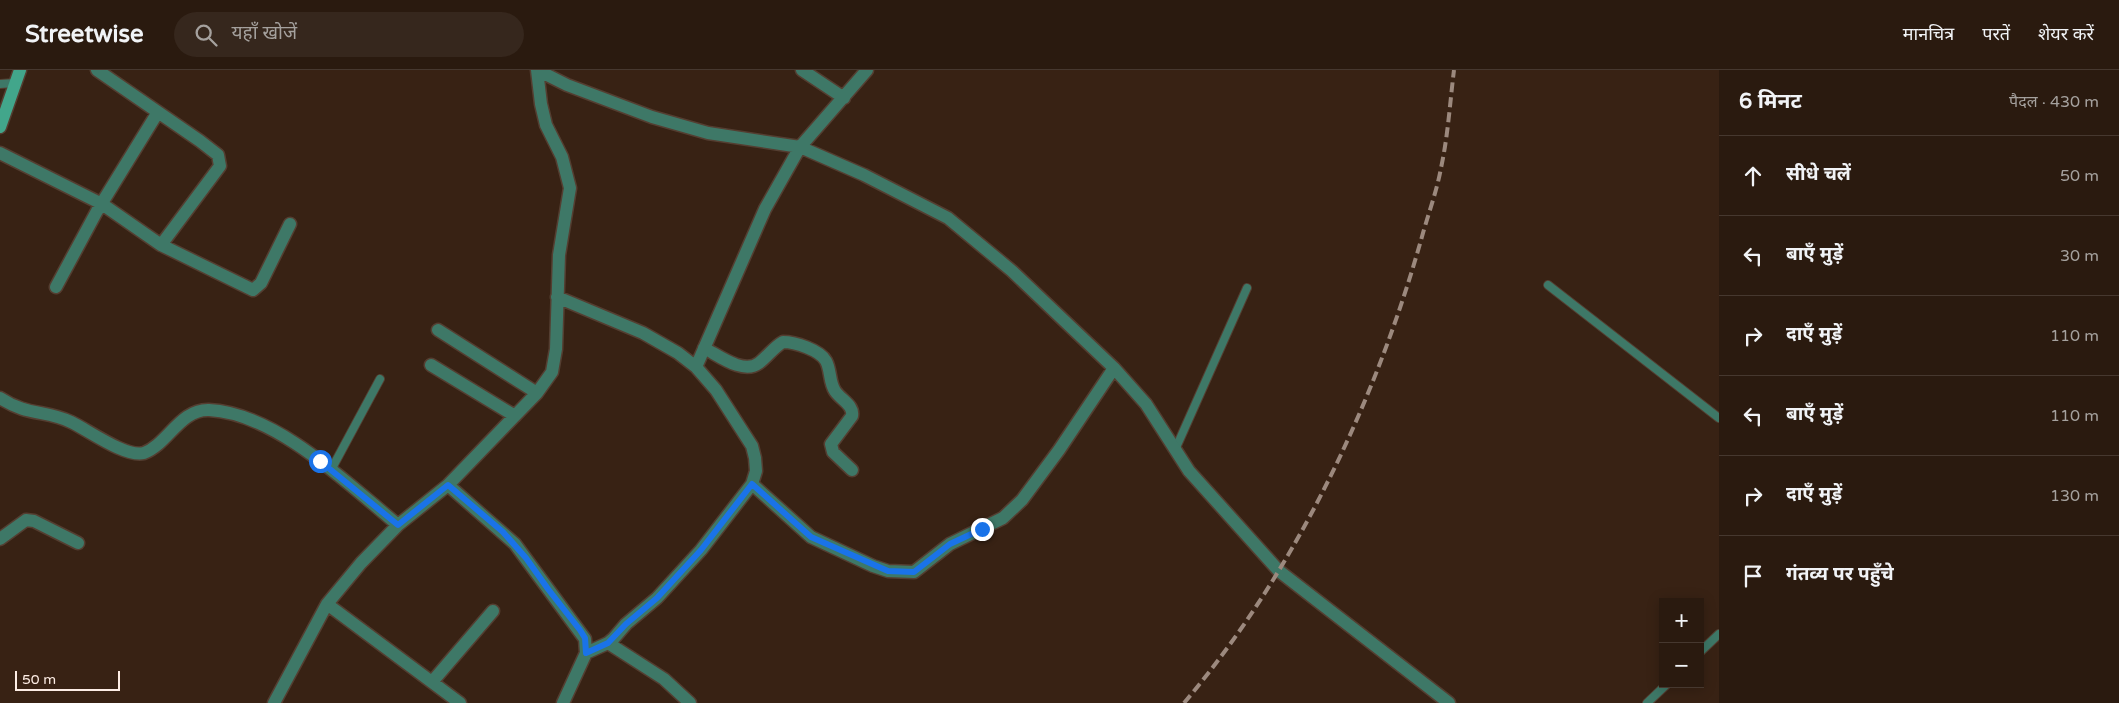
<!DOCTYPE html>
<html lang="hi">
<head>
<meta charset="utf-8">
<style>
  body { margin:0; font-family:"Varela Round","Noto Sans Devanagari",sans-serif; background:#36271d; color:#f1f3f6 }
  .controls { position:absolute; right:15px; bottom:15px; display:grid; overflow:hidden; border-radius:0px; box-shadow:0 2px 12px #0003 }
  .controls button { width:45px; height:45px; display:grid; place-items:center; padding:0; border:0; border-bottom:1px solid #46382f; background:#2a1a0f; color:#f1f3f6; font:25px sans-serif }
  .scale { position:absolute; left:15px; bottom:12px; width:105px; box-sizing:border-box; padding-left:5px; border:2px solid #fdede5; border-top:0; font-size:14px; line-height:18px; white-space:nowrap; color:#fdede5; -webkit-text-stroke:4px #382214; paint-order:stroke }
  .stop { position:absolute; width:15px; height:15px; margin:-11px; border:4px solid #1a73e8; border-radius:50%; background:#fff }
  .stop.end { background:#1a73e8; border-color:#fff; box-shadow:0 1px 5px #0008 }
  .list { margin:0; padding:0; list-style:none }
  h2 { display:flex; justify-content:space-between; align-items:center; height:65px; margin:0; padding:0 20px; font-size:21px }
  h2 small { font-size:16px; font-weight:400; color:#a5a19e }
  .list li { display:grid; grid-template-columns:32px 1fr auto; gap:15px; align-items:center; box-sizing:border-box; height:80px; padding:0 20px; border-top:1px solid #46382f }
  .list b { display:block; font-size:19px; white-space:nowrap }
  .list em { font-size:16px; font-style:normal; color:#a5a19e }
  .icon { flex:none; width:28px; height:28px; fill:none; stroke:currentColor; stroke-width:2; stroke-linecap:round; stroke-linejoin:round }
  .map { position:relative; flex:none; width:1719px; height:633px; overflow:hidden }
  header { display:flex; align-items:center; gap:30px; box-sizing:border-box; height:70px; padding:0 25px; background:#2a1a0f; border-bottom:1px solid #46382f }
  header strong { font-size:24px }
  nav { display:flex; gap:28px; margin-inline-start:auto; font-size:18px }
  .search { width:350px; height:45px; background:#36271d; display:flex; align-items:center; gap:12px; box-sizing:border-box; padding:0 18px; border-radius:28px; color:#a5a19e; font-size:19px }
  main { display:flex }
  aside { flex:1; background:#2a1a0f }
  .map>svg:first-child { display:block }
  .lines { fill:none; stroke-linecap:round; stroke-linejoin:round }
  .lane-casing { stroke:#543e31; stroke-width:10 }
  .street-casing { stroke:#543e31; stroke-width:15 }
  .secondary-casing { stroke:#543e31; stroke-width:15 }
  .lane { stroke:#3e7867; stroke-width:8 }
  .street { stroke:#3e7867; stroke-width:12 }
  .secondary { stroke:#42a68b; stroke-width:12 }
  .rail { stroke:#9c897e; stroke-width:4; stroke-dasharray:10 5; stroke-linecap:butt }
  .route { stroke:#1a73e8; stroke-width:6 }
</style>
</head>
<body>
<header>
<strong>Streetwise</strong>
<div class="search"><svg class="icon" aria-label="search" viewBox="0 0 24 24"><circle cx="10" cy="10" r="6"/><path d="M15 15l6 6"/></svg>यहाँ खोजें</div>
<nav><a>मानचित्र</a><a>परतें</a><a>शेयर करें</a></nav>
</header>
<main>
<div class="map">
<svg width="1719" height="633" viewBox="0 0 1719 633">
  <rect width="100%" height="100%" fill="#382214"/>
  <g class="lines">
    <defs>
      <path id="lane" d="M0 14 14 13
        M1548 215 1719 348
        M1175 380 1247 218
        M331 400 380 309
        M1700 582 1719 564
        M1647 633 1667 614"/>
      <path id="street" d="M97 0 200 71 218 85 220 96 161 175
        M537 0 567 15 652 47 708 63 800 77 864 105 948 148 1012 201 1114 298 1146 334 1189 401 1279 501 1449 633
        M802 0 844 28
        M0 83 102 134 161 175 253 220 261 213 290 154
        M56 217 97 141 158 42
        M557 227 643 263 678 283 696 297 716 320 752 376 755 388 756 401 752 414 701 480 657 528 626 554 614 568 608 573 586 583
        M438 260 537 323
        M704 278C718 285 743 305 759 293 768 286 774 277 783 272 795 272 820 280 826 291 831 300 829 312 835 321 841 330 854 335 852 346L831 374 833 382 852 400
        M431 295 515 346
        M696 297 765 139 800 77 867 0
        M0 328C27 346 46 340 71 352 88 360 126 388 144 383 168 374 180 339 209 340 276 343 348 414 398 455
        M752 414 811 467 873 496 888 501 914 502 950 474 1003 448 1022 430 1059 380 1114 298
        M448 415 515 474 585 569 586 583 563 633
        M0 469 26 450 34 451 78 473
        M327 534 460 633
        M608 573 664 609 690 633
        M432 612 493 541
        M274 633 327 534 361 493 398 455 448 415 537 323 552 302 556 279 559 185 570 118 562 87 546 55 541 34 537 0"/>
      <path id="secondary" d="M0 57 20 0"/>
    </defs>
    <use href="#lane" class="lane-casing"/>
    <use href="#street" class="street-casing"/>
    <use href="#secondary" class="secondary-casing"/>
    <use href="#lane" class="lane"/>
    <use href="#street" class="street"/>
    <use href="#secondary" class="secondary"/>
    <path class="rail" d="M1184 633C1296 501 1377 329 1423 163 1429 142 1437 120 1441 98 1448 66 1450 32 1454 0"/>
  </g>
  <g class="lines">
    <path class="route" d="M320 391 398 455 448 415 503 462 526 488 548 519 580 560 585 568 586 583 608 573 626 554 657 528 701 480 752 414 811 467 888 501 914 502 950 474 982 459"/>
  </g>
</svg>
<div class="controls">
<button>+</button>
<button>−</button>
</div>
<div class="scale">50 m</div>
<div class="stop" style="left:320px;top:391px"></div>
<div class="stop end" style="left:982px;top:459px"></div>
</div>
<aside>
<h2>6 मिनट<small>पैदल · 430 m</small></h2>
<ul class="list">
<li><svg class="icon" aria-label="ahead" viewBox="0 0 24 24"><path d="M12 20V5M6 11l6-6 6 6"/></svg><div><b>सीधे चलें</b></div><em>50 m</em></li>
<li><svg class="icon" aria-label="left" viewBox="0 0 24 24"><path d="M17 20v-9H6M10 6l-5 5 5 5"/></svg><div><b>बाएँ मुड़ें</b></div><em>30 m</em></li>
<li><svg class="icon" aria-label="right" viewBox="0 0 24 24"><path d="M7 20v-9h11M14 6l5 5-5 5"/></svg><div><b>दाएँ मुड़ें</b></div><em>110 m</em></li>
<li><svg class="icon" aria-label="left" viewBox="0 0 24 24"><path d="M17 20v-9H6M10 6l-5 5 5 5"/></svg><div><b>बाएँ मुड़ें</b></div><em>110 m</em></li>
<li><svg class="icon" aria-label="right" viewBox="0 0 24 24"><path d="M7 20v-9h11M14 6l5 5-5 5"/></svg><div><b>दाएँ मुड़ें</b></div><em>130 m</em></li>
<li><svg class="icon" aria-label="arrive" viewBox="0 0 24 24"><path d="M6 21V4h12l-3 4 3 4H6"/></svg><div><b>गंतव्य पर पहुँचे</b></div></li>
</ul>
</aside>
</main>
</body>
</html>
